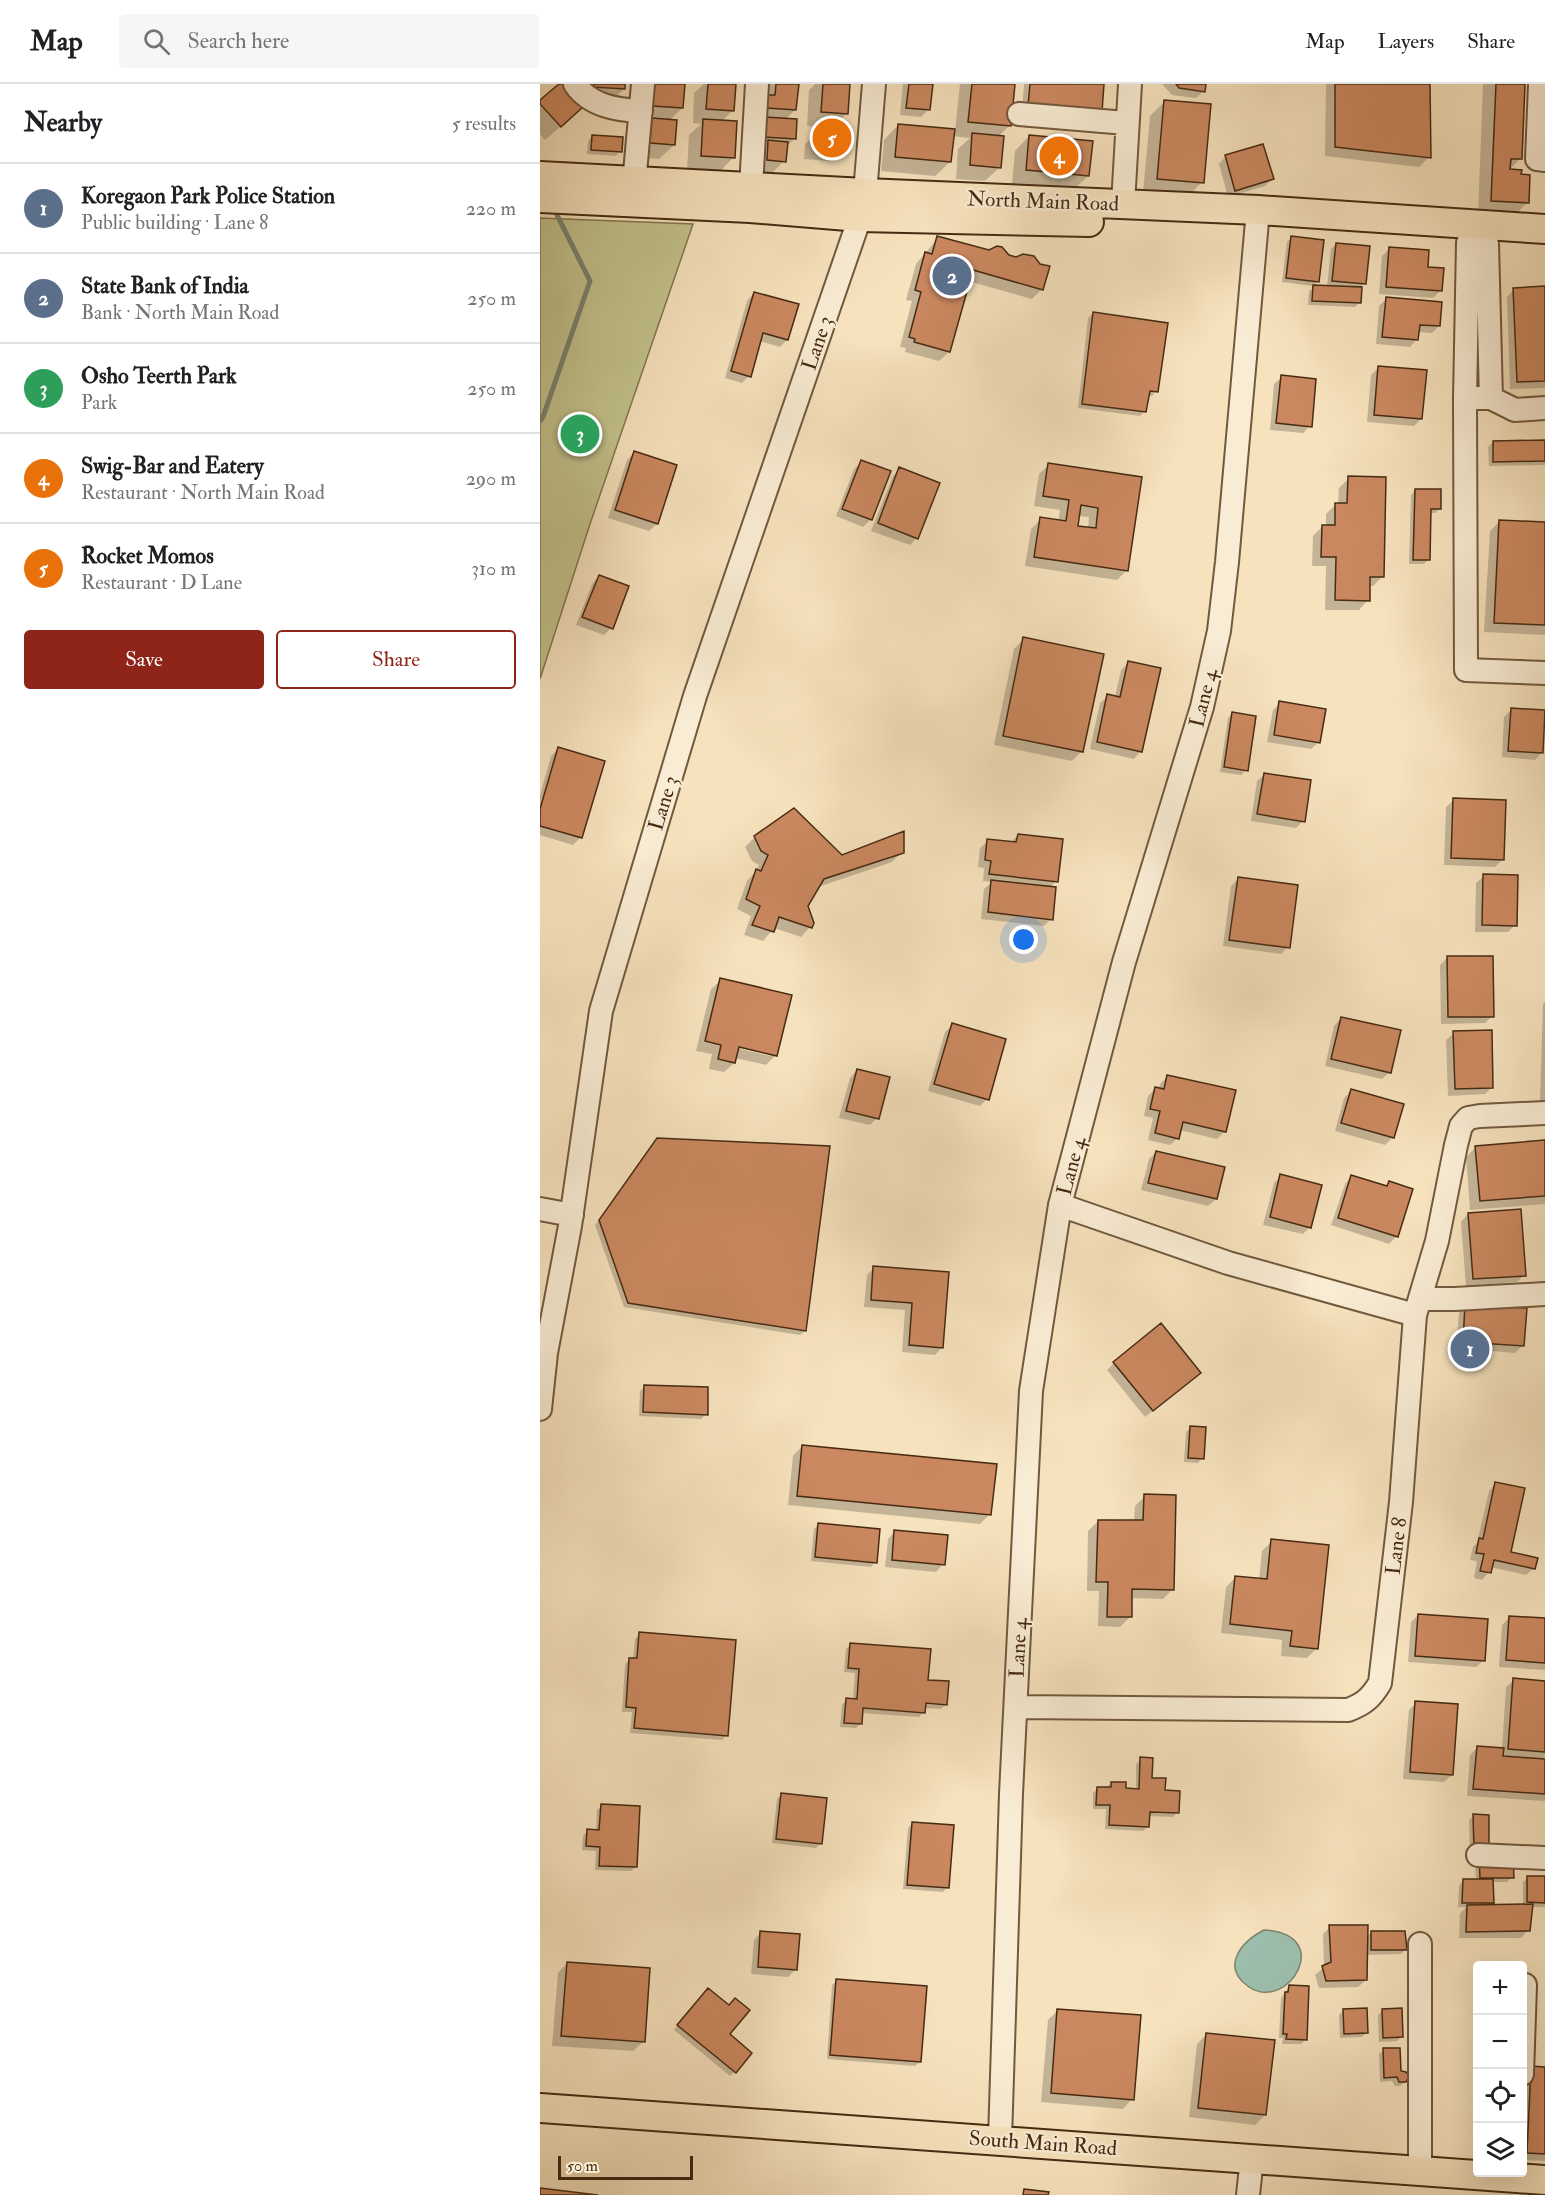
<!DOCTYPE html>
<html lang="en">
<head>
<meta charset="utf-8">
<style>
  body { margin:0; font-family:"IM FELL Double Pica",serif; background:#f6f6f6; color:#202124 }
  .controls { position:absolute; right:18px; bottom:18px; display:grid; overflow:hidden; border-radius:6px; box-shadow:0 6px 24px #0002 }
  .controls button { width:54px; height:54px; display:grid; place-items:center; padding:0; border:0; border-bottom:2px solid #e0e0e0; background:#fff; color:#202124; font:30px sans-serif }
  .scale { position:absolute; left:18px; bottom:15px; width:135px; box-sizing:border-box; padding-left:6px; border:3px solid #462b12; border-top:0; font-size:16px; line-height:21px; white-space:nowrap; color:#462b12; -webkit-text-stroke:4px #f9ecd4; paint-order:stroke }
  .you { position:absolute; left:484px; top:856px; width:21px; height:21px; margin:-15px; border:4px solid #fff; border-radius:50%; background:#1a73e8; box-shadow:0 0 0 9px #1a73e833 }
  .badge { display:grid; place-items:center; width:39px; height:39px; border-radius:50%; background:#8f2418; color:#fff; font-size:20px; font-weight:700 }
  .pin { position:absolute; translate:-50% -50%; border:3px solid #fff; box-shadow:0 2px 6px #0006 }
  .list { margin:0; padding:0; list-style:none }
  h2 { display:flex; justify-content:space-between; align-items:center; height:78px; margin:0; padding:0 24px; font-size:26px }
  h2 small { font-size:20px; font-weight:400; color:#757577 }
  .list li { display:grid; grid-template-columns:39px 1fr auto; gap:18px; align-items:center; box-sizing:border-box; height:90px; padding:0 24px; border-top:2px solid #e0e0e0 }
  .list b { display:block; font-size:22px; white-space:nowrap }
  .list p { margin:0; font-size:20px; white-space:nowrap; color:#757577 }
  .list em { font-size:20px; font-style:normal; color:#757577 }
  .actions { display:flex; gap:12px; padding:18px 24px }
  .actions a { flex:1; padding:14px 0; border:2px solid #8f2418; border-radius:6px; text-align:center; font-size:21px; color:#8f2418 }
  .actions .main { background:#8f2418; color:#fff }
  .icon { flex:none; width:33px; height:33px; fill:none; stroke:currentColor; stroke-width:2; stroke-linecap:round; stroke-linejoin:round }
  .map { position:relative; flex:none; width:1005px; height:2111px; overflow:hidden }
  header { display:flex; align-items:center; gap:36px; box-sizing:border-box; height:84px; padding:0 30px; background:#fff; border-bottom:2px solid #e0e0e0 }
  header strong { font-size:28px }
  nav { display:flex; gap:33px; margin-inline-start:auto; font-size:21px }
  .search { width:420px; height:54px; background:#f6f6f6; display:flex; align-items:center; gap:15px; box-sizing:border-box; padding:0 21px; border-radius:6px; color:#757577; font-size:22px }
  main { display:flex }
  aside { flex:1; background:#fff }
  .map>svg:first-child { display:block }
  .green { fill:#c2c28d; stroke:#847650; stroke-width:1.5 }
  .water { fill:#9dbead; stroke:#7a836f; stroke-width:1.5 }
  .shadow { fill:#0003; fill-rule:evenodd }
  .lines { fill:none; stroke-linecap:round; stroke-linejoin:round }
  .stream { stroke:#7a836f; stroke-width:5 }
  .building { fill:#cb8860; stroke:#462b12; stroke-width:1.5; fill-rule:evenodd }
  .minor-casing { stroke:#72593d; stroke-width:26 }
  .major-casing { stroke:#462b12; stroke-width:32 }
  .minor { stroke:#f9ecd4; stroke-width:22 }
  .major { stroke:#f6e2bd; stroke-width:28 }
  .labels { text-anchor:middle; stroke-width:4.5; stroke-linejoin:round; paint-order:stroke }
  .street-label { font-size:21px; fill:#462b12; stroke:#f9ecd4 }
</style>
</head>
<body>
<header>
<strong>Map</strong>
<div class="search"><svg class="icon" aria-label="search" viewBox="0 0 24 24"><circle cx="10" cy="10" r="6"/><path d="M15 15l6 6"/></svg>Search here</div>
<nav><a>Map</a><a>Layers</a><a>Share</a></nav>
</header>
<main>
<aside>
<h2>Nearby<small>5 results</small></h2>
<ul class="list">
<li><span class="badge" style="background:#5c6f8a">1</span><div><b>Koregaon Park Police Station</b><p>Public building · Lane 8</p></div><em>220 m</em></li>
<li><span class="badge" style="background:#5c6f8a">2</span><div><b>State Bank of India</b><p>Bank · North Main Road</p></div><em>250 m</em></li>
<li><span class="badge" style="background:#2e9e5b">3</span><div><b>Osho Teerth Park</b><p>Park</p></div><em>250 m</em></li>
<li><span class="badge" style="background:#e8710a">4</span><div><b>Swig-Bar and Eatery</b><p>Restaurant · North Main Road</p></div><em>290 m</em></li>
<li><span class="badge" style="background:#e8710a">5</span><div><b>Rocket Momos</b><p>Restaurant · D Lane</p></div><em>310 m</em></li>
</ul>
<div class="actions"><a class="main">Save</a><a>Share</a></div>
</aside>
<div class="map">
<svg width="1005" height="2111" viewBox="0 0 1005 2111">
  <rect width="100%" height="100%" fill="#f6e2bd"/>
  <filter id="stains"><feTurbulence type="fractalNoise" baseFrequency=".00333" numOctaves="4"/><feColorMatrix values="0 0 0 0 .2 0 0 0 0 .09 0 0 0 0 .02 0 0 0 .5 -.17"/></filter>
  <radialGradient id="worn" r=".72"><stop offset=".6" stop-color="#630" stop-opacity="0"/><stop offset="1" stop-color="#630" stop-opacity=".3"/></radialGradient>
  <path class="green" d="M0 134 153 140 50 440 0 595Z"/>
  <path class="water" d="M724 1846C796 1850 748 1929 709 1903 680 1883 701 1858 724 1846Z"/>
  <path class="shadow" d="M42 0H84V5L69 19Z
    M100 0H144L142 24 129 37 134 61 119 75 96 73Z
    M164 0H194L193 26 181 38 193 74 179 88 147 86 149 51 161 40 153 39 154 9Z
    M218 0H257L255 26 245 36 254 55 246 63 244 77 230 91 213 90Z
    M275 0H308L307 29 289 46 305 62 290 77 264 75 265 60 282 43 267 42 269 6Z
    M363 0H391L389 25 381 33 360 31Z
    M420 0H473L470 41 458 53 460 83 445 97 416 95 418 65 430 54 412 52 410 78 395 92 341 87 344 56 358 41 415 47Z
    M484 0H562L482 29Z
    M622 0H664V7L656 14 632 11Z
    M786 0H889V73L879 83 785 72Z
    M943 0H984L981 74 968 87 988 118 973 133 938 131Z
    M0 18 26 38 5 56 0 50Z
    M624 18 662 98 648 113 603 109 610 32Z
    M52 52 80 67 76 72 47 70 48 57Z
    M489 52 548 92 533 106 472 100 475 67Z
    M686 72 732 95 725 102 688 113 679 80Z
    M398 154 476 175 502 205 492 215 428 197 409 268 399 277 365 268 366 264 360 263 372 217 366 216 376 180Z
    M751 154 778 197 773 202 742 198 747 158Z
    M796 160 824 199 821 203 820 218 815 223 768 221 769 207 774 203H787L791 165Z
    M849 165 886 185 901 206 893 214 839 210 842 172Z
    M1005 204V304L970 305 967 213 974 205Z
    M214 209 247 256 240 263 219 257 209 292 202 299 185 294 207 217Z
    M846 215 899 242 892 249 878 248 877 255 870 263 836 260 839 222Z
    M553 229 616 307 612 312H607L605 327 600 332 538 324 548 234Z
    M838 284 881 335 874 342 827 338 831 291Z
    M742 293 770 342 763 349 730 346 734 300Z
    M1005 357V381L949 382 948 363 953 358Z
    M95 368 136 381 117 440 109 447 68 434 87 376Z
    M322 378 331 435 323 443 296 432 314 385Z
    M509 381 601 394 587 486 577 496 485 482 491 445 501 435 518 438 520 426 494 422 499 390ZM538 432 549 433 548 444 536 443Z
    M360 385 377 454 370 461 331 447 353 392Z
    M809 394 843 492 833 502H829L828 516 819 526H785L786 482H772L773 452 783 442H786V430L796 420H798L799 404Z
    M875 406 900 424 895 429H889L888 476 884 480H869L871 411Z
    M960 437 1005 439V551L944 548 950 447Z
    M59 492 71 544 64 551 36 541 52 500Z
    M484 555 541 668 532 677 454 661 474 565Z
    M589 578 601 667 594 675 550 665 560 619 568 612 575 613 581 586Z
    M740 619 779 658 771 665 727 658 733 626Z
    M972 625 1002 668 995 676 962 673 964 633Z
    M692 630 706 686 701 691 680 688 688 634Z
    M18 665 41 753 33 761 0 751V711L11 672Z
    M725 690 763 737 756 744 711 737 717 697Z
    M914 716 963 775 955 783 904 781 906 723Z
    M478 751 516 797 509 804 511 835 504 842 441 835 444 805 452 798 443 797 444 784 438 783 440 764 448 757 470 759Z
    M215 753 301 772 362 768 352 778 278 803 266 822 270 843 261 853 234 844 223 857 204 851 211 832 197 825 207 797 216 787 219 781 212 777 205 763Z
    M944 792 975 841 968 848H935L936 799Z
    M698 795 748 863 741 870 683 862 691 802Z
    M907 874 952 932 945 939 901 940 900 881Z
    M181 896 236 971 226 981 195 974 194 979 184 988 169 985 172 970 156 967 171 905ZM192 960 231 969V972L192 963Z
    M1005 918V1017H1000L1003 920Z
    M801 934 850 988 842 995 785 982 794 942Z
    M412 941 447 1015 440 1022 388 1007 405 948Z
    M914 949 952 1003 945 1010 908 1012 906 956Z
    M317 986 337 1034 330 1041 299 1034 310 994Z
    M628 992 685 1047 677 1055 639 1046 638 1054 630 1061 608 1056 613 1034 604 1032 608 1012 616 1004 619 1005 620 1000Z
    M811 1007 853 1053 845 1061 795 1047 804 1014Z
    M1005 1057V1120L930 1126 926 1073 936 1063Z
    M113 1061 265 1247 260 1251 84 1223 55 1141Z
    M616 1068 676 1115 668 1122 601 1106 609 1075Z
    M741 1092 770 1143 763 1150 723 1141 734 1099Z
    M812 1092 845 1103 849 1099 871 1106 856 1153 849 1160 791 1141 805 1100Z
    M928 1130 984 1191 977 1198 926 1202 921 1138Z
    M334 1184 408 1190 402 1263 395 1271 362 1268 365 1226 324 1223 327 1191Z
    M926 1221 983 1261 975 1269 916 1264 919 1229Z
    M574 1279 651 1296 605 1333 567 1286Z
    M104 1303 166 1330 161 1335 99 1332 100 1307Z
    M650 1344 662 1374 658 1379 644 1378 646 1348Z
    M262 1362 450 1430 440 1440 248 1421 253 1372Z
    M956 1399 969 1469 994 1484 986 1491 950 1483 949 1488 942 1496 934 1494 937 1477 930 1476 933 1463 937 1459 949 1407Z
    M605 1412 633 1505 623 1515 591 1514 590 1533 580 1543 558 1542 559 1507H547L548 1447 558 1437 594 1438 595 1422Z
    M279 1440 335 1478 331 1483 271 1477 274 1445Z
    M355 1447 403 1480 396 1488 345 1483 348 1455Z
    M732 1457 776 1565 767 1574 741 1572 742 1556 681 1549 686 1503 696 1493 719 1495 722 1467Z
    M878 1531 944 1576 936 1583 868 1578 871 1538Z
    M970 1533 1005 1536V1586L959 1583 962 1541Z
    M100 1550 187 1651 182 1656 90 1649 92 1628H82L85 1580 90 1575H93L95 1555Z
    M311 1560 387 1597 405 1621 401 1625 384 1624 383 1628 379 1633 321 1629V1639L316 1644 300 1643 302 1621 306 1616 313 1617 315 1589 304 1588 306 1565Z
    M974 1596 1005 1598V1673L1002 1676 1005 1677V1717L927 1712 930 1671 937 1664 962 1665 966 1603Z
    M876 1619 912 1691 904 1698 863 1695 869 1626Z
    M601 1675 611 1695 624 1708 637 1728 633 1733 608 1732V1742L603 1747 565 1745 566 1725H553V1709L558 1704H566L571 1699 584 1705 596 1706V1680Z
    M241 1711 281 1759 276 1764 232 1759 237 1715Z
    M61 1722 96 1783 91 1787 55 1786 56 1767 42 1766 43 1752 47 1747H56L57 1726Z
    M934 1731 948 1732 930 1770 929 1736Z
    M373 1739 407 1803 403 1808 363 1805 368 1744Z
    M935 1779 972 1793 967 1798H952V1819L949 1822H983V1798L988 1794 1005 1793V1823H991L988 1846 981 1854H919L920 1830 926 1823H918L919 1801 924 1796H936Z
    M790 1843 826 1854 831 1848 865 1866 861 1870 826 1871V1896L818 1903 779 1904 775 1891 784 1883 783 1850Z
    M221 1848 256 1885 248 1893 211 1890 214 1856Z
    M27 1879 103 1958 93 1967 12 1962 18 1889Z
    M297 1897 380 1978 375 1982 287 1975 292 1901Z
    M749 1903 765 1956 761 1960H742L743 1954H739L741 1914Z
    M164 1911 189 1923 188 1951 195 1988 190 1992 134 1946Z
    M518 1926 592 2015 583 2025 501 2018 508 1936Z
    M843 1926 861 1953 857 1957 839 1958 838 1931Z
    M803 1927 826 1949 822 1953 800 1954 799 1931Z
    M667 1950 725 2031 715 2041 649 2033 657 1960Z
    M844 1966 865 1998 860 2002H855L852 1997 840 1998 839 1970Z
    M1005 1984V2077L982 2076 984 1991Z"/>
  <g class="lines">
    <path class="stream" d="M0 337 3 333 50 197 13 123"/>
  </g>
  <path class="building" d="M19 0H22L43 23 21 43 0 20V16Z
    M54 0H85V5L53 3Z
    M113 0H145L143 24 112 22Z
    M168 0H196L194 27 166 25Z
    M236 0H259L256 26 227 24 228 11H235Z
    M283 0H310L308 30 281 28Z
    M369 0H393L390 26 366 24Z
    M432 0H475L471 42 428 38Z
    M490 0H564L562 28 488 22Z
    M636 0H666L665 8 639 4Z
    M795 0H890L891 74 795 63Z
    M956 0H985L982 75H971L970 85 982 86 981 90 990 91 989 119 951 117Z
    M624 16 671 20 664 99 617 95Z
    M225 33 257 35 256 55 223 53Z
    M112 34 137 36 135 61 110 59Z
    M163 35 197 37 195 74 161 72Z
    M358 40 415 45 411 78 355 73Z
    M279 44 307 46 306 63 277 61Z
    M432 49 464 52 461 84 430 81Z
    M52 51 83 53 82 68 51 66Z
    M489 51 553 57 549 92 486 86Z
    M228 56 248 58 246 78 227 76Z
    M723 60 734 95 695 107 685 71Z
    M397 152 449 166 457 162 462 163 469 171 476 173 483 170 494 172 500 180 510 182 503 206 433 186 410 268 374 258 375 255 369 253 381 208 375 206 385 168 392 170Z
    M751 152 784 156 779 198 746 194Z
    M796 159 830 162 826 200 792 197Z
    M849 163 889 166 888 183 904 184 902 207 846 203Z
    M773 201 822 203 821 219 772 217Z
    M1005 202V297L977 298 973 204Z
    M214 208 259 220 248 256 223 249 211 293 191 287Z
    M846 213 902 218 900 242 880 241 878 256 842 253Z
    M553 228 628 239 618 308 610 307 606 328 542 320Z
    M838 282 887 286 882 335 834 331Z
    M741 291 776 295 772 343 736 339Z
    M1005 356V377L953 378V357Z
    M94 367 137 381 118 440 75 426Z
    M321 376 351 387 332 436 302 425Z
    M508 379 602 393 588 487 494 473 500 433 526 437 529 416 503 412ZM541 421 558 424 556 444 538 442Z
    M359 383 400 399 378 455 338 439Z
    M808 392 846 393 844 493H830V517L795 516 796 473H781L782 441H795V419H807Z
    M875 405H901V425H891L890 476H873Z
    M959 436 1005 438V541L954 539Z
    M59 491 89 502 73 545 42 533Z
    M483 553 564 570 543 668 463 652Z
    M588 577 621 584 602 668 557 658 567 610 580 613Z
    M739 617 786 625 780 659 734 651Z
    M971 624 1005 626 1003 669 968 667Z
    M692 628 716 632 708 687 684 683Z
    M18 663 65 677 42 754 0 742V725Z
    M724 689 771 696 765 738 717 730Z
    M913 714 966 716 964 776 911 774Z
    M254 724 302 771 364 747V769L284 795 268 822 274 839 272 844 239 833 234 848 212 841 220 822 206 815 216 785 221 787 228 771 221 767 214 752Z
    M478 750 523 755 518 798 449 790 451 777 445 776 447 755 476 758Z
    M943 790 978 791 977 842 942 841Z
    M698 793 758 801 750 864 689 856Z
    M451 796 516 803 513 836 448 828Z
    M907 872H953L954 933H908Z
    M180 894 252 911 237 972 199 963 195 979 178 975 181 961 165 957Z
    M801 933 861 946 851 989 791 975Z
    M412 939 466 955 449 1016 394 1000Z
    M952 946 953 1004 915 1005 913 947Z
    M317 985 350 993 339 1035 306 1027Z
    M627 991 696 1006 686 1048 643 1038 639 1055 615 1049 620 1027 610 1025 615 1003 624 1005Z
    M811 1005 864 1020 854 1054 801 1039Z
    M117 1054 290 1062 266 1247 88 1219 59 1136Z
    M1005 1056V1112L940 1117 935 1062Z
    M616 1067 685 1083 677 1115 608 1099Z
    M740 1090 782 1101 771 1144 730 1133Z
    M811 1091 847 1102 849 1097 873 1105 858 1153 798 1134Z
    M981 1125 986 1192 933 1195 928 1129Z
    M333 1182 409 1188 403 1264 369 1261 372 1219 331 1216Z
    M925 1220 987 1224 984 1262 923 1258Z
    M621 1239 661 1289 613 1327 573 1278Z
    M104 1301 168 1303V1331L103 1328Z
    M650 1342 666 1343 664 1375 648 1374Z
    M262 1361 457 1380 451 1431 257 1412Z
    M955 1398 985 1404 971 1468 998 1474 995 1485 954 1476 951 1489 940 1487 944 1470 936 1469 939 1454 943 1455Z
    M604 1410 636 1411 634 1506 592 1505V1533H567L568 1498H556L558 1436H603Z
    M278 1439 340 1445 337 1479 275 1473Z
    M354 1446 408 1451 405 1481 352 1476Z
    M731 1455 789 1461 778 1565 750 1562 752 1547 690 1540 695 1492 727 1495Z
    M878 1530 948 1535 945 1577 875 1572Z
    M969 1532 1005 1534V1579L966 1576Z
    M99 1548 196 1556 188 1652 94 1644 96 1624 86 1623 89 1574H97Z
    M310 1559 391 1565 388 1596 409 1597 407 1621 386 1619 385 1629 323 1624 322 1640 304 1639 306 1614 317 1615 319 1585 308 1584Z
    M973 1594 1005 1597V1668L968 1665Z
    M875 1617 918 1620 913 1691 870 1688Z
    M937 1662 964 1664 963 1672 1005 1675V1710L933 1705Z
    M600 1673 613 1674 612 1694H626L625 1706 640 1707 639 1729 610 1728 609 1743 569 1741 570 1721H556L557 1703H571V1698H586V1704L599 1705Z
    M241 1709 287 1714 282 1760 236 1755Z
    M61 1720 100 1722 97 1783 59 1782 60 1763 46 1762 47 1745 59 1746Z
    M933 1730 949 1731V1767L934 1766Z
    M372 1738 414 1741 409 1804 367 1801Z
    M939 1773H973L974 1794H940Z
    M987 1792H1005V1819L987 1818Z
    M923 1795H953L954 1819H922Z
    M993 1820 990 1847 926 1848 927 1821Z
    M789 1841H828L827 1896 786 1897 782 1882 791 1878Z
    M220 1847 260 1850 257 1886 218 1883Z
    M831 1847H865L867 1866H831Z
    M27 1878 110 1884 105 1958 21 1952Z
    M296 1895 387 1902 381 1978 290 1971Z
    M749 1901 769 1902 767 1956 746 1955 747 1950H743L745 1908H748Z
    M168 1904 189 1921 195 1914 210 1926 190 1950 212 1969 196 1989 137 1941Z
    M827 1924 828 1949 804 1950 803 1925Z
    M862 1924 863 1953 843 1954 842 1925Z
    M517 1925 601 1931 594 2016 511 2009Z
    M666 1949 735 1956 726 2031 658 2024Z
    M843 1964H860L861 1987 866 1988 869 1992 866 1998H859L857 1993 844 1994Z
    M991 1982 1005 1983V2070L987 2069Z
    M0 2104 58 2111H0Z
    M484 2105 509 2108 508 2111H483Z"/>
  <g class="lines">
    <defs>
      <path id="minor" d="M35 0C50 22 77 26 101 27
        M1000 0 997 75 1005 76
        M479 30 586 39
        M325 109 334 0
        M93 111 103 0
        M210 120 217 0
        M583 120 590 0
        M928 159 925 315 926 586 1005 589
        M947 160 951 314
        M938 314H951L975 326 1005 324
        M520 1121 688 1179 875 1231
        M0 1125 32 1131
        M880 1215H915L1005 1210
        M0 1325 6 1269 30 1142 61 927 155 612 320 133
        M476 1623 808 1626C824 1620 831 1614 840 1599L861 1418 875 1231 897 1157 916 1061 921 1042 928 1034 940 1032 1005 1029
        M938 1771 1005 1774
        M982 1990 985 1901
        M460 2055 471 1710 491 1307 520 1121 584 878 662 623 679 547 687 478 718 126
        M880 2087V1860
        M708 2111 712 2074"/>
      <path id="major" d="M0 92 325 109 718 126 1005 145
        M0 114 210 124 320 133 549 138
        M0 2024 1005 2096"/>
    </defs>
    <use href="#minor" class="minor-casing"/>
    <use href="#major" class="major-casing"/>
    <use href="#minor" class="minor"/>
    <use href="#major" class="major"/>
  </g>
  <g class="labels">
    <g class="street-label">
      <text transform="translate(503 117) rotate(2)" y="7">North Main Road</text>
      <text transform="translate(277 259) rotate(-71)" y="7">Lane 3</text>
      <text transform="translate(663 614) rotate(-76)" y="7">Lane 4</text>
      <text transform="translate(123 719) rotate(-73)" y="7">Lane 3</text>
      <text transform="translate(531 1082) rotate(-75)" y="7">Lane 4</text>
      <text transform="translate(856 1462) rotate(-83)" y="7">Lane 8</text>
      <text transform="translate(478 1564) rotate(-87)" y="7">Lane 4</text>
      <text transform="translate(503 2059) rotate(4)" y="7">South Main Road</text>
    </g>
  </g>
  <rect width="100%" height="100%" filter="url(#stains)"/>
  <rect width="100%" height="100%" fill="url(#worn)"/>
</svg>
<div class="controls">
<button>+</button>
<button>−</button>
<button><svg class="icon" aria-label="locate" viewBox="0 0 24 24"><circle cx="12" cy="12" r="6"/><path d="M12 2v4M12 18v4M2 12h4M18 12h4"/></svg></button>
<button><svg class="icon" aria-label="layers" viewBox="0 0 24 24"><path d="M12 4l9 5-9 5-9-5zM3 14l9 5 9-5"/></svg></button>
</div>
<div class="scale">50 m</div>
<div class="you"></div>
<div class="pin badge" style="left:930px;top:1265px;background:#5c6f8a">1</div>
<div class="pin badge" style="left:412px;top:192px;background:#5c6f8a">2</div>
<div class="pin badge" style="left:40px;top:350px;background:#2e9e5b">3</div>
<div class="pin badge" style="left:519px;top:72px;background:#e8710a">4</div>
<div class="pin badge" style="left:292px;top:54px;background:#e8710a">5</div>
</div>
</main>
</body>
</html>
